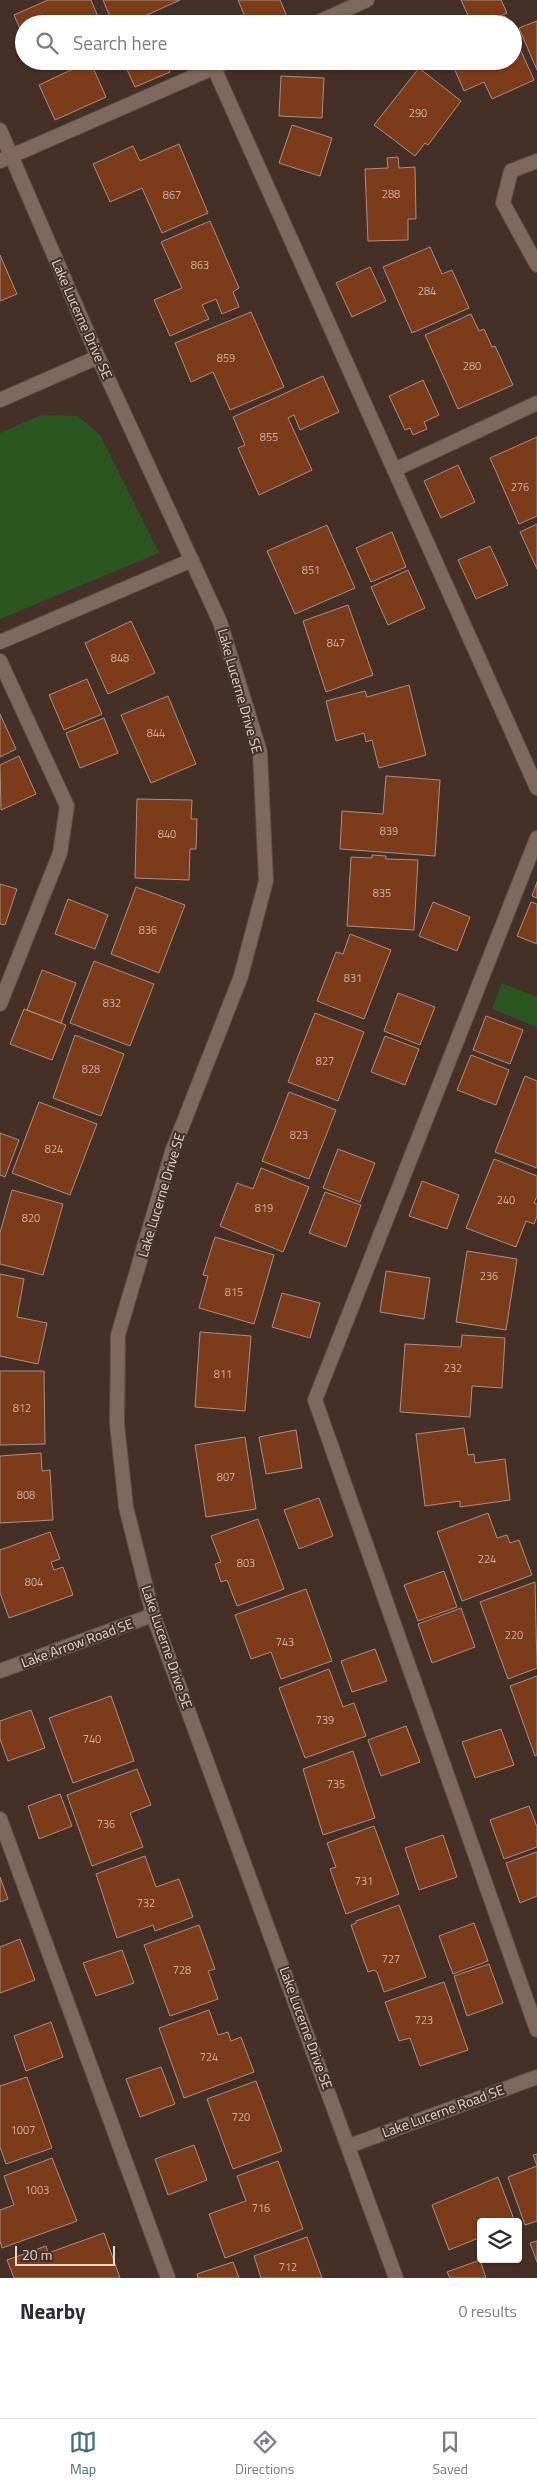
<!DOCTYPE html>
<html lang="en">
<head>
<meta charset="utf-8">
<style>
  body { margin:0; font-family:"Titillium Web",sans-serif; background:#f7f7f7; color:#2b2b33 }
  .controls { position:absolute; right:15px; bottom:15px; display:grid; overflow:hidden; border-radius:5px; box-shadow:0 1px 4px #0004 }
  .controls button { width:45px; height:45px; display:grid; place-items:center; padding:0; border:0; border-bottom:1px solid #e1e1e2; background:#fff; color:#2b2b33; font:25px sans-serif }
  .scale { position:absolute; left:15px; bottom:12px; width:100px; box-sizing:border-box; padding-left:5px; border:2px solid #e4d7d1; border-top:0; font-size:14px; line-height:18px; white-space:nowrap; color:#e4d7d1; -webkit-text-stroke:4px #443026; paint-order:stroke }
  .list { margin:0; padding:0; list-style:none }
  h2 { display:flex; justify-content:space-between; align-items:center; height:65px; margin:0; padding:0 20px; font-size:21px }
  h2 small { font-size:16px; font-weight:400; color:#7c7c81 }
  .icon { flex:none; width:28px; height:28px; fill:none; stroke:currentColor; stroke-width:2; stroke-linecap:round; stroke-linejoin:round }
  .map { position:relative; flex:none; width:537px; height:2278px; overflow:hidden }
  .search { position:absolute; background:#fff; box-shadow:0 1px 4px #0004; left:15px; right:15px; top:15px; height:55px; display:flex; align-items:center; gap:12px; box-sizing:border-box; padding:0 18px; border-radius:28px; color:#7c7c81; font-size:19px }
  .sheet { height:140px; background:#fff }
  nav { display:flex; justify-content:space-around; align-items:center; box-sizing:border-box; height:70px; border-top:1px solid #e1e1e2; background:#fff; font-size:14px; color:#7c7c81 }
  nav a { display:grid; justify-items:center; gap:2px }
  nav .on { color:#3d737c }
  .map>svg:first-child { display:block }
  .green { fill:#2a5620 }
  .building { fill:#7d3c19; stroke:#a89084 }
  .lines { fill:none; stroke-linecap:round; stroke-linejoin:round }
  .service-casing { stroke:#5e4d45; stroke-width:16 }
  .minor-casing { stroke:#5e4d45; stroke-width:16 }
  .service { stroke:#7f685d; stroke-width:14 }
  .minor { stroke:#7f685d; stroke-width:14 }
  .labels { text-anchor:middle; stroke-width:4; stroke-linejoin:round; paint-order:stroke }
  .number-label { font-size:11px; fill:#cab0a3 }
  .street-label { font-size:14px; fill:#e4d7d1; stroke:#443026 }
</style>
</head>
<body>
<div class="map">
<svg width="537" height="2278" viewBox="0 0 537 2278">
  <rect width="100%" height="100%" fill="#443026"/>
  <path class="green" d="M41 415 78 416 100 435 159 553 0 619V433Z
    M502 983 537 997V1027L492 1009Z"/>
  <path class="building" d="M48 0H91L101 24H24V38L14 15Z
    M103 0H180L127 24H113Z
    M238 0H280L288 19 278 24H248Z
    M461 0H501L507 13 483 24H472Z
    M505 16 509 24H489Z
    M537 21V70L519 28Z
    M513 33 534 80 492 99 484 82 464 91 451 61H513Z
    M90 61 106 97 55 120 39 85Z
    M123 61H166L170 72 135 87Z
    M419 68 461 101 428 145 425 143 415 156 374 125Z
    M281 76 324 78 322 118 279 116Z
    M292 125 332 138 320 176 279 163Z
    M179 144 208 213 162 233 142 188 110 202 93 164 133 146 140 161Z
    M398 157 399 168 415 167 416 219H408V240L368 241 365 169 388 168 387 158Z
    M210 221 239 288 233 292 239 307 222 314 216 299 202 305 209 319 170 336 154 300 182 288 161 242Z
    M430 247 442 274 452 270 469 308 412 333 383 267Z
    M0 255 17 294 0 301Z
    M370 267 386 301 352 317 336 283Z
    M251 312 284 387 230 410 213 372 191 382 175 343Z
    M471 314 479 331 484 329 492 347 495 346 513 385 458 409 425 335Z
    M323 376 339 412 300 430 294 415 288 418 312 470 259 495 238 448 245 445 233 417Z
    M423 380 439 415 424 422 427 429 413 435 410 428 405 430 389 396Z
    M537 437V516L519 524 490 458Z
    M458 465 475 502 441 518 424 481Z
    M537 524V569L520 532Z
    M327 525 355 588 295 614 267 551Z
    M392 532 406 567 371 582 356 548Z
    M490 546 508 585 476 599 458 560Z
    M408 570 425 608 388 625 371 587Z
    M348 605 373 675 326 692 303 621Z
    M131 621 155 673 108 694 85 643Z
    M87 679 102 714 64 730 49 695Z
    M409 685 426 755 379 768 372 740 366 742 364 733 336 741 326 701 365 691 367 697Z
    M168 696 196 764 151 783 121 715Z
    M0 714 16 749 0 757Z
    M104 718 118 753 80 768 66 733Z
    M19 756 36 794 1 810 0 765Z
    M386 776 440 780 435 856 340 849 342 811 383 814Z
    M137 799 192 800 191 819H197L196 849H190L189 880 135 878Z
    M372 855 386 856V859L418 860 414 930 347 926 351 857 372 858Z
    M537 882V898L532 896Z
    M0 884 17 889 5 925 0 924Z
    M136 887 185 905 159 973 111 954Z
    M68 899 108 915 95 949 55 934Z
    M433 902 470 917 457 951 419 936Z
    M531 902 537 904V944L517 936Z
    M350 934 391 950 364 1019 317 1001 336 952 343 954Z
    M94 961 154 984 130 1046 70 1023Z
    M42 970 76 983 61 1023 27 1010Z
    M398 993 435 1007 420 1045 384 1031Z
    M24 1009 66 1025 52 1060 10 1044Z
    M315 1013 364 1032 338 1101 288 1082Z
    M486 1016 523 1030 510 1064 473 1050Z
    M75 1035 124 1054 101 1116 53 1098Z
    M385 1036 419 1049 405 1085 371 1072Z
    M471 1055 509 1070 496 1105 457 1090Z
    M525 1076 537 1081V1168L495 1152Z
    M289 1092 336 1110 309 1179 262 1161Z
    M39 1102 97 1124 70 1195 12 1173Z
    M0 1133 19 1140 5 1177 0 1175Z
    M338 1149 375 1163 360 1202 323 1188Z
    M494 1159 537 1176V1196L534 1203 537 1204V1216L534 1224 526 1221 516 1247 466 1228Z
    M261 1168 309 1187 283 1252 220 1226 237 1183 253 1189Z
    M422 1181 459 1195 447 1229 409 1216Z
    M12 1190 63 1204 43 1275 0 1264V1233Z
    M325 1192 361 1205 346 1247 309 1233Z
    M215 1237 274 1255 254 1324 199 1308 208 1276 203 1275Z
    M467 1251 517 1259 506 1330 456 1322Z
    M386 1271 430 1278 424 1319 380 1312Z
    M0 1274 24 1279 17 1317 47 1323 38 1364 0 1356Z
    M282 1293 320 1303 310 1338 272 1327Z
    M200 1332 251 1336 245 1411 195 1407Z
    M462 1335 505 1338 502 1388 472 1386 470 1417 400 1412 405 1344 461 1347Z
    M0 1371H44L45 1444 0 1445Z
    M464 1428 468 1455 474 1454 475 1463 505 1459 510 1500 460 1507V1501L425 1506 416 1434Z
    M296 1430 302 1468 266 1474 259 1437Z
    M245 1437 256 1509 206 1517 195 1445Z
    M41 1453 42 1471 50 1470 53 1520 0 1523V1456Z
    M319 1498 333 1536 299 1549 284 1510Z
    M488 1513 497 1538 507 1535 510 1543 519 1540 532 1575 462 1601 437 1532Z
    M258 1519 284 1589 237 1606 227 1580 221 1582 215 1564 221 1562 211 1536Z
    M50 1532 60 1559 51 1562 54 1570 63 1567 73 1595 9 1618 0 1593V1550Z
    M444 1571 457 1607 418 1621 404 1585Z
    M535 1582 537 1668 508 1679 480 1602Z
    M306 1589 332 1661 281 1679 271 1652 251 1659 235 1615Z
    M461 1608 475 1647 432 1663 418 1624Z
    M375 1649 387 1681 352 1692 341 1661Z
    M329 1669 343 1707 354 1703 366 1736 305 1758 279 1688Z
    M537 1676V1755L535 1756 510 1686Z
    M111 1696 134 1761 73 1783 49 1718Z
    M31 1710 45 1748 8 1761 0 1739V1721Z
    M406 1726 420 1762 381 1776 368 1740Z
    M501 1729 514 1765 475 1778 462 1742Z
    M353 1751 375 1818 323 1835 303 1769Z
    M137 1769 151 1805 130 1813 143 1847 92 1866 67 1795Z
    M60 1794 72 1826 39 1839 28 1806Z
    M529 1806 537 1827V1847L504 1859 490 1820Z
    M374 1826 399 1894 346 1914 330 1869 336 1867 327 1843Z
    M443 1835 457 1877 419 1890 405 1848Z
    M537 1852V1896L520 1903 506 1863Z
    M145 1856 156 1887 179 1879 193 1917 155 1931 153 1925 117 1938 96 1874Z
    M0 1877 8 1899 0 1902Z
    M399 1905 426 1977 384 1992 377 1972 374 1970 368 1972 351 1925 356 1923V1921Z
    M474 1923 488 1961 453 1974 439 1936Z
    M199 1925 215 1969 208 1971 218 1999 170 2016 144 1945Z
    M20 1939 35 1980 0 1993V1947Z
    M122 1950 134 1983 96 1996 83 1963Z
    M489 1964 503 2003 467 2016 454 1976Z
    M444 1982 468 2050 420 2066 410 2038 399 2041 385 2002Z
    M209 2010 218 2035 228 2032 231 2041 241 2037 254 2072 184 2098 159 2028Z
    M51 2022 63 2057 26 2071 14 2036Z
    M161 2067 175 2104 140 2117 126 2079Z
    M27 2077 52 2148 6 2164 0 2147V2086Z
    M256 2081 282 2151 233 2169 207 2099Z
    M194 2145 207 2180 168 2195 155 2159Z
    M537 2154V2221L525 2225 508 2177 537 2166 533 2155Z
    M52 2158 77 2221 2 2248 0 2241V2210L14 2205 4 2176Z
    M278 2161 303 2229 225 2258 209 2214 246 2201 237 2176Z
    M498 2177 515 2222H481V2237L449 2250 432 2205Z
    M104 2233 120 2278H14L7 2260 46 2246 48 2253Z
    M307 2237 322 2278H261L254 2256Z
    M537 2241V2262L530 2243Z
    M480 2260 486 2278H450L447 2272Z
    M233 2262 239 2278H198L197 2274Z"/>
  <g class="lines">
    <defs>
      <path id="service" d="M314 24 367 0
        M214 68 537 788
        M0 161 229 61
        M394 470 537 403
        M0 642 192 560
        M0 661 67 806 60 853 0 1004
        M537 838 315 1400 537 2030
        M0 1819 168 2278"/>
      <path id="minor" d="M0 130 98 357 220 622 260 752 266 881 241 976 172 1152 118 1335 117 1424 126 1507 153 1615 396 2278
        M537 161 511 171 503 203 537 265
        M0 400 98 357
        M0 1671 153 1615
        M349 2146 537 2077"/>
    </defs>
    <use href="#service" class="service-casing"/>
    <use href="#minor" class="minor-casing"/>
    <use href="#service" class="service"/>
    <use href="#minor" class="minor"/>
  </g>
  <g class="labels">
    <g class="number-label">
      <text x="418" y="117">290</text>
      <text x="391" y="198">288</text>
      <text x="172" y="199">867</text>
      <text x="200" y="269">863</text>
      <text x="427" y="295">284</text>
      <text x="226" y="362">859</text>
      <text x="472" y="370">280</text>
      <text x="269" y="441">855</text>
      <text x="520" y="491">276</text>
      <text x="311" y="574">851</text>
      <text x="336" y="647">847</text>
      <text x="120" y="662">848</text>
      <text x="156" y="737">844</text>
      <text x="389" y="835">839</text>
      <text x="167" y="838">840</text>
      <text x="382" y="897">835</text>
      <text x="148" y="934">836</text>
      <text x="353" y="982">831</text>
      <text x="112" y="1007">832</text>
      <text x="325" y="1065">827</text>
      <text x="91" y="1073">828</text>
      <text x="299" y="1139">823</text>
      <text x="54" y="1153">824</text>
      <text x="506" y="1204">240</text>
      <text x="264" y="1212">819</text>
      <text x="31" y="1222">820</text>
      <text x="489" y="1280">236</text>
      <text x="234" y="1296">815</text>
      <text x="453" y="1372">232</text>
      <text x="223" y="1378">811</text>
      <text x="22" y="1412">812</text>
      <text x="226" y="1481">807</text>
      <text x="26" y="1499">808</text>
      <text x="487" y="1563">224</text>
      <text x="246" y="1567">803</text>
      <text x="34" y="1586">804</text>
      <text x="514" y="1639">220</text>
      <text x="285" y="1646">743</text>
      <text x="325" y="1724">739</text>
      <text x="92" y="1743">740</text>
      <text x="336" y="1788">735</text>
      <text x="106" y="1828">736</text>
      <text x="364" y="1885">731</text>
      <text x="146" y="1907">732</text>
      <text x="391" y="1963">727</text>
      <text x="182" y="1974">728</text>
      <text x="424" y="2024">723</text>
      <text x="209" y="2061">724</text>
      <text x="241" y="2121">720</text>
      <text x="23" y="2134">1007</text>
      <text x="37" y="2194">1003</text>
      <text x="261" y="2212">716</text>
      <text x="288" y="2271">712</text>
    </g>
    <g class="street-label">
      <text transform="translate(82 319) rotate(66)" y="5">Lake Lucerne Drive SE</text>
      <text transform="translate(240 691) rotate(74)" y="5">Lake Lucerne Drive SE</text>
      <text transform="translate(161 1195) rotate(-73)" y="5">Lake Lucerne Drive SE</text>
      <text transform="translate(77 1643) rotate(-20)" y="5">Lake Arrow Road SE</text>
      <text transform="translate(167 1647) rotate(71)" y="5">Lake Lucerne Drive SE</text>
      <text transform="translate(306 2028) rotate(70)" y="5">Lake Lucerne Drive SE</text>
      <text transform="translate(443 2111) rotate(-20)" y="5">Lake Lucerne Road SE</text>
    </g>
  </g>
</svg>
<div class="controls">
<button><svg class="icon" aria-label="layers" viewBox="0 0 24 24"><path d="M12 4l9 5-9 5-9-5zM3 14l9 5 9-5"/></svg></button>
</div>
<div class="scale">20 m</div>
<div class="search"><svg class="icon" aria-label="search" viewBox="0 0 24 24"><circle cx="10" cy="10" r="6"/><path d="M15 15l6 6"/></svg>Search here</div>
</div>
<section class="sheet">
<h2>Nearby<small>0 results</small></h2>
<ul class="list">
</ul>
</section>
<nav>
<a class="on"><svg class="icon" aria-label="map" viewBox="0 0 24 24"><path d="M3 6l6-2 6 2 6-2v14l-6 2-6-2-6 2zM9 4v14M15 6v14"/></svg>Map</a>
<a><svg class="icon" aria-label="directions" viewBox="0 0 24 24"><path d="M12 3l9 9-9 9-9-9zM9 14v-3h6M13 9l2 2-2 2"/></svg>Directions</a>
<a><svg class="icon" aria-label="saved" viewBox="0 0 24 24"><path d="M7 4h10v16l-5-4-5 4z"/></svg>Saved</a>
</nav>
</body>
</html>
